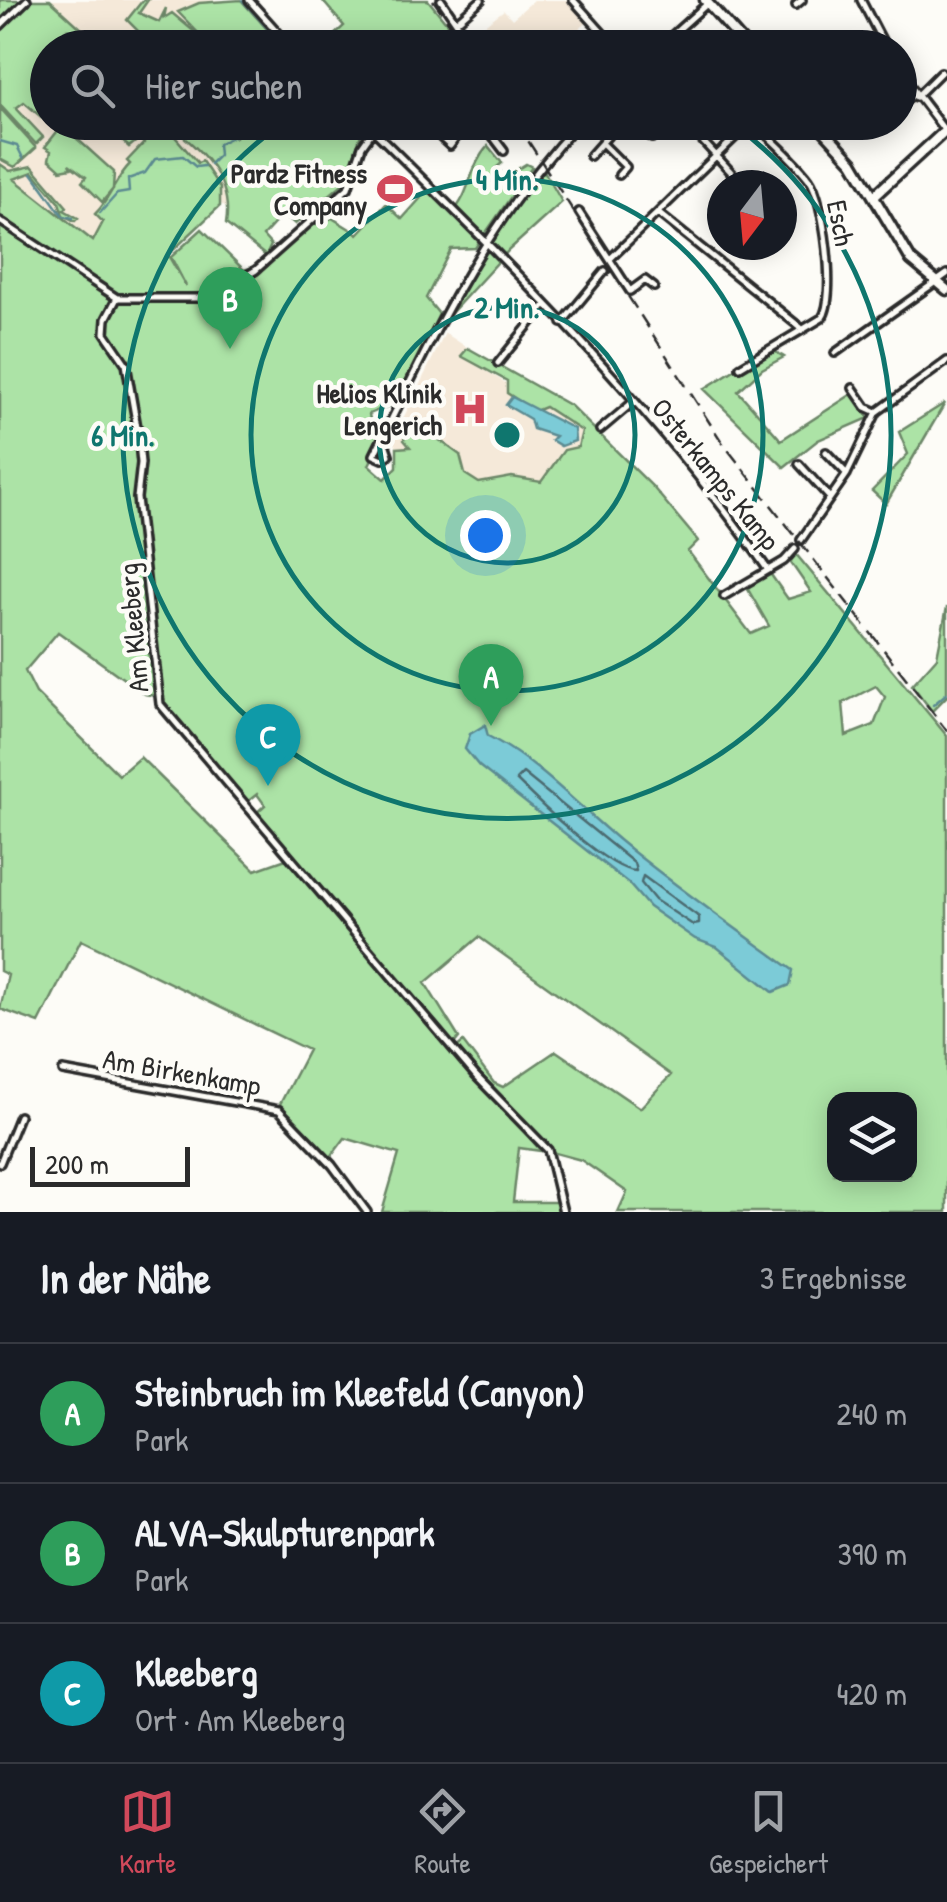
<!DOCTYPE html>
<html lang="de">
<head>
<meta charset="utf-8">
<style>
  body { margin:0; font-family:"Patrick Hand",sans-serif; background:#20242c; color:#f1f3f6 }
  .controls { position:absolute; right:30px; bottom:30px; display:grid; overflow:hidden; border-radius:20px; box-shadow:0 5px 25px #0003 }
  .controls button { width:90px; height:90px; display:grid; place-items:center; padding:0; border:0; border-bottom:2px solid #363941; background:#171b24; color:#f1f3f6; font:50px sans-serif }
  .compass { position:absolute; left:707px; top:170px; width:90px; height:90px; border-radius:50%; background:#171b24; box-shadow:0 5px 25px #0003; rotate:196deg }
  .scale { position:absolute; left:30px; bottom:25px; width:160px; box-sizing:border-box; padding-left:10px; border:5px solid #2b2b2b; border-top:0; font-size:28px; line-height:35px; white-space:nowrap; color:#2b2b2b; -webkit-text-stroke:8px #fdfcf7; paint-order:stroke }
  .you { position:absolute; left:485px; top:535px; width:35px; height:35px; margin:-25px; border:8px solid #fff; border-radius:50%; background:#1a73e8; box-shadow:0 0 0 15px #1a73e833 }
  .badge { display:grid; place-items:center; width:65px; height:65px; border-radius:50%; background:#d1495b; color:#fff; font-size:32px; font-weight:700 }
  .pin { position:absolute; translate:-50% -82px; filter:drop-shadow(0 2px 5px #0008) }
  .pin::after { content:''; position:absolute; top:52px; width:35px; height:30px; background:inherit; clip-path:polygon(0 0,100% 0,50% 100%) }
  .list { margin:0; padding:0; list-style:none }
  h2 { display:flex; justify-content:space-between; align-items:center; height:130px; margin:0; padding:0 40px; font-size:42px }
  h2 small { font-size:32px; font-weight:400; color:#9ea1a6 }
  .list li { display:grid; grid-template-columns:65px 1fr auto; gap:30px; align-items:center; box-sizing:border-box; height:140px; padding:0 40px; border-top:2px solid #363941 }
  .list b { display:block; font-size:38px; white-space:nowrap }
  .list p { margin:0; font-size:32px; white-space:nowrap; color:#9ea1a6 }
  .list em { font-size:32px; font-style:normal; color:#9ea1a6 }
  .icon { flex:none; width:55px; height:55px; fill:none; stroke:currentColor; stroke-width:2; stroke-linecap:round; stroke-linejoin:round }
  .map { position:relative; flex:none; width:947px; height:1212px; overflow:hidden }
  .search { position:absolute; background:#171b24; box-shadow:0 5px 25px #0003; left:30px; right:30px; top:30px; height:110px; display:flex; align-items:center; gap:25px; box-sizing:border-box; padding:0 35px; border-radius:55px; color:#9ea1a6; font-size:38px }
  .sheet { height:550px; background:#171b24 }
  nav { display:flex; justify-content:space-around; align-items:center; box-sizing:border-box; height:140px; border-top:2px solid #363941; background:#171b24; font-size:28px; color:#9ea1a6 }
  nav a { display:grid; justify-items:center; gap:5px }
  nav .on { color:#d1495b }
  .map>svg:first-child { display:block }
  .built { fill:#f5e9d9 }
  .green { fill:#ace3a6; stroke:#6c8768; stroke-width:2.5; fill-rule:evenodd }
  .water { fill:#7ccbd7; stroke:#5c8b92; stroke-width:2.5 }
  .lines { fill:none; stroke-linecap:round; stroke-linejoin:round }
  .shore { stroke:#4b6b70; stroke-width:2.5 }
  .stream { stroke:#5c8b92; stroke-width:2.5 }
  .minor-casing { stroke:#2b2b2b; stroke-width:12 }
  .tertiary-casing { stroke:#2b2b2b; stroke-width:15 }
  .minor { stroke:#fdfcf7; stroke-width:5 }
  .tertiary { stroke:#fdfcf7; stroke-width:8 }
  .rail { stroke:#2b2b2b; stroke-width:2.5; stroke-dasharray:15 8; stroke-linecap:butt }
  .ring { fill:none; stroke:#0f766e; stroke-width:5 }
  .labels { text-anchor:middle; stroke-width:9; stroke-linejoin:round; paint-order:stroke }
  .poi-label { font-size:28px; font-weight:bold; fill:#2b2b2b; stroke:#fdfcf7; text-anchor:end }
  .street-label { font-size:28px; fill:#2b2b2b; stroke:#fdfcf7 }
  .centre { fill:#0f766e; stroke:#fdfcf7; stroke-width:5 }
  .ring-label { font-size:30px; text-anchor:middle; font-weight:bold; fill:#0f766e; stroke:#fdfcf7; stroke-width:9; stroke-linejoin:round; paint-order:stroke }
</style>
</head>
<body>
<div class="map">
<svg width="947" height="1212" viewBox="0 0 947 1212">
  <rect width="100%" height="100%" fill="#fdfcf7"/>
  <filter id="ink" filterUnits="userSpaceOnUse"><feTurbulence type="fractalNoise" baseFrequency=".01" numOctaves="2"/><feDisplacementMap in="SourceGraphic" scale="20" xChannelSelector="R" yChannelSelector="G"/><feConvolveMatrix kernelMatrix="1 2 1 2 8 2 1 2 1" color-interpolation-filters="sRGB"/></filter>
  <g filter="url(#ink)">
    <path class="built" d="M0 0H233L271 47 48 48V122H338L247 226 220 203 148 269 135 268 94 238 93 246 0 167Z
      M534 0H568L588 22 563 42 567 47H478L470 36 504 10 512 19Z
      M445 333 468 348 462 356 583 431 578 447 563 450 541 482 512 477 479 483 420 448H397L393 439Z"/>
    <path class="green" d="M0 0H50L84 31 77 37 67 29 54 41 60 47 48 48V123L24 102 16 108 43 137 36 144 0 105Z
      M143 0H148L139 13 159 22 166 8 164 18 172 13 209 44 178 12 199 3 241 0 283 47H209L199 39 191 47H154L127 20Z
      M322 0H428L450 27 434 47H321L344 26Z
      M0 108 36 148 15 167 0 159Z
      M237 122 356 123 362 131 346 181 295 224 283 214 263 236 271 245 266 256 226 224C234 177 198 147 167 123H225L235 137 242 127Z
      M64 123H70L74 136 114 172 113 189 102 202 82 182 86 177 69 164 71 168 61 170 49 159 51 151 45 147Z
      M123 123C174 123 167 130 198 163L202 161 220 188V206L168 255 186 286 171 257 202 229 244 270 253 267 258 272 313 225 332 218 358 234 386 204 402 219 428 190 452 213C471 194 469 166 488 146L502 163 496 168 506 176 526 164 532 167 475 248 451 249 426 298 439 314 402 391 396 403 369 414 372 432H385L369 465 385 479 397 467V448L410 447 404 440 406 429 416 423 460 455 465 474 479 483 512 477 541 482 564 450 578 447 582 431 545 407 535 411 507 393V381L461 356 468 348 571 406 652 486 698 541 688 551 751 634 769 626 746 586 769 572 788 599 811 592 789 560 795 553 947 736V1212H618L627 1192 581 1160 555 1153 456 1048 463 1042 494 1083 503 1087 556 1051 640 1108 671 1075 479 937 425 983 459 1038 453 1045 255 814 265 805 257 794 246 803 160 697 145 694 58 632 25 671 36 693 119 775 140 757 255 870 286 859 541 1151 519 1148 513 1202H559L560 1212H382L399 1154 345 1138 330 1158 279 1106 308 1050 81 940 39 1023 0 1009 8 975 0 971V164L10 171 32 166 67 207 64 210 78 218 75 221 63 215 59 202 33 172 14 179 93 241 103 222 95 214C113 196 114 180 130 164L127 161 144 143 139 139 129 147 119 138 127 127ZM876 686 885 697 874 725 846 736 843 703ZM834 1100H910V1174H834Z
      M543 169 562 202 509 250 442 323 489 238Z
      M769 348 784 357 762 369 738 391 781 440 852 394 869 418 818 440 784 467 704 389Z
      M945 403 886 504 872 491 908 454 899 432Z
      M947 607V696L932 711 912 685 937 657Z"/>
    <path class="water" d="M512 397 574 429 575 441 561 446 551 440 555 436 533 429 530 419 506 405Z
      M485 725 488 736C537 761 578 806 620 841 676 887 735 928 793 970L790 985 773 992 717 947 695 939 649 907 628 883 479 766 465 749 470 734Z"/>
    <g class="lines">
      <path class="shore" d="M523 773 634 863 636 871C610 872 536 800 516 780Z
        M643 876 699 917V924L693 925 655 900 641 883Z"/>
      <path class="stream" d="M242 0 285 48
        M254 122H267
        M357 122 364 131
        M0 141 17 146 23 158
        M210 164 219 155 218 144 234 136 244 122
        M32 173 63 216 73 218
        M100 213 117 194 129 192 128 179 145 173 155 159 183 156 196 167 204 166
        M933 705 947 693"/>
      <defs>
        <path id="minor" d="M249 0 292 48
          M441 0 474 48
          M573 0 616 48
          M861 0 886 48
          M796 5 802 0
          M457 21 481 0
          M0 26 27 0
          M441 48 450 36
          M658 48 708 3
          M900 72 945 131
          M916 97 941 72
          M900 106 914 94
          M365 122C506 261 655 407 768 570
          M424 122 450 146 467 122
          M482 122 504 151
          M685 122 732 173 737 185
          M652 138 667 122
          M603 144 626 167 619 175
          M590 156 620 122
          M579 212 630 291 645 280 654 287
          M658 213 801 328
          M0 221 117 298H200L218 293 256 270 348 188 362 146 379 122
          M610 259 751 122
          M117 298 106 319 105 333 126 364 138 433 141 463 137 498 160 704 476 1076 548 1150 563 1212
          M562 323 605 271
          M835 353 947 274
          M498 363 545 305
          M740 367 822 318C837 298 824 199 809 179 794 159 772 141 754 122
          M853 388 866 407 877 412
          M600 430 632 403
          M383 437 389 455 383 459 374 455C434 333 485 223 580 122
          M826 452 847 474
          M799 464 830 498
          M801 540 847 474 877 412 947 361
          M724 596 784 561 795 549
          M63 1071 279 1110 332 1165 367 1212
          M0 1163 19 1116"/>
        <path id="tertiary" d="M705 0 748 48
          M816 122 853 162 911 260 947 290
          M874 196 947 129"/>
      </defs>
      <use href="#minor" class="minor-casing"/>
      <use href="#tertiary" class="tertiary-casing"/>
      <use href="#minor" class="minor"/>
      <use href="#tertiary" class="tertiary"/>
      <path class="rail" d="M433 0 467 48
        M516 122 722 442 947 731"/>
    </g>
  </g>
  <g class="ring">
    <circle cx="507" cy="435" r="128"/>
    <circle cx="507" cy="435" r="256"/>
    <path d="M733 124A384 384 0 1 1 281 124"/>
  </g>
  <defs>
    <symbol id="stadium-bare" viewBox="-9 -9 18 18"><path d="M0-5a6.5 5 0 1 0 0 10a6.5 5 0 1 0 0-10ZM-3.5-1.8h7v3.6h-7Z" fill="#d1495b" stroke="#fdfcf7" stroke-width="2.5" paint-order="stroke"/></symbol>
    <symbol id="hospital-bare" viewBox="-9 -9 18 18"><path d="M-5-5h3v3.5h4V-5h3V5h-3V1.5h-4V5h-3Z" fill="#d1495b" stroke="#fdfcf7" stroke-width="2.5" paint-order="stroke"/></symbol>
  </defs>
  <g fill-rule="evenodd">
    <use href="#stadium-bare" x="370" y="164" width="50" height="50"/>
    <use href="#hospital-bare" x="445" y="384" width="50" height="50"/>
  </g>
  <g class="labels">
    <g class="poi-label">
      <text x="367" y="183">Pardz Fitness<tspan x="367" dy="32">Company</tspan></text>
      <text x="442" y="403">Helios Klinik<tspan x="442" dy="32">Lengerich</tspan></text>
    </g>
    <g class="street-label">
      <text transform="translate(841 223) rotate(79)" y="10">Esch</text>
      <text transform="translate(716 474) rotate(51)" y="10">Osterkamps Kamp</text>
      <text transform="translate(133 628) rotate(-95)" y="10">Am Kleeberg</text>
      <text transform="translate(182 1072) rotate(10)" y="10">Am Birkenkamp</text>
    </g>
  </g>
  <circle cx="507" cy="435" r="15" class="centre"/>
  <g class="ring-label">
    <text x="507" y="190">4 Min.</text>
    <text x="507" y="318">2 Min.</text>
    <text x="123" y="446">6 Min.</text>
  </g>
</svg>
<div class="controls">
<button><svg class="icon" aria-label="layers" viewBox="0 0 24 24"><path d="M12 4l9 5-9 5-9-5zM3 14l9 5 9-5"/></svg></button>
</div>
<svg class="compass" viewBox="-18 -18 36 36"><path d="M0-13l5 13h-10z" fill="#e53935"/><path d="M0 13l5-13h-10z" fill="#9ea1a6"/></svg>
<div class="scale">200 m</div>
<div class="you"></div>
<div class="pin badge" style="left:491px;top:726px;background:#2e9e5b">A</div>
<div class="pin badge" style="left:230px;top:349px;background:#2e9e5b">B</div>
<div class="pin badge" style="left:268px;top:786px;background:#0f9aa8">C</div>
<div class="search"><svg class="icon" aria-label="search" viewBox="0 0 24 24"><circle cx="10" cy="10" r="6"/><path d="M15 15l6 6"/></svg>Hier suchen</div>
</div>
<section class="sheet">
<h2>In der Nähe<small>3 Ergebnisse</small></h2>
<ul class="list">
<li><span class="badge" style="background:#2e9e5b">A</span><div><b>Steinbruch im Kleefeld (Canyon)</b><p>Park</p></div><em>240 m</em></li>
<li><span class="badge" style="background:#2e9e5b">B</span><div><b>ALVA-Skulpturenpark</b><p>Park</p></div><em>390 m</em></li>
<li><span class="badge" style="background:#0f9aa8">C</span><div><b>Kleeberg</b><p>Ort · Am Kleeberg</p></div><em>420 m</em></li>
</ul>
</section>
<nav>
<a class="on"><svg class="icon" aria-label="map" viewBox="0 0 24 24"><path d="M3 6l6-2 6 2 6-2v14l-6 2-6-2-6 2zM9 4v14M15 6v14"/></svg>Karte</a>
<a><svg class="icon" aria-label="directions" viewBox="0 0 24 24"><path d="M12 3l9 9-9 9-9-9zM9 14v-3h6M13 9l2 2-2 2"/></svg>Route</a>
<a><svg class="icon" aria-label="saved" viewBox="0 0 24 24"><path d="M7 4h10v16l-5-4-5 4z"/></svg>Gespeichert</a>
</nav>
</body>
</html>
